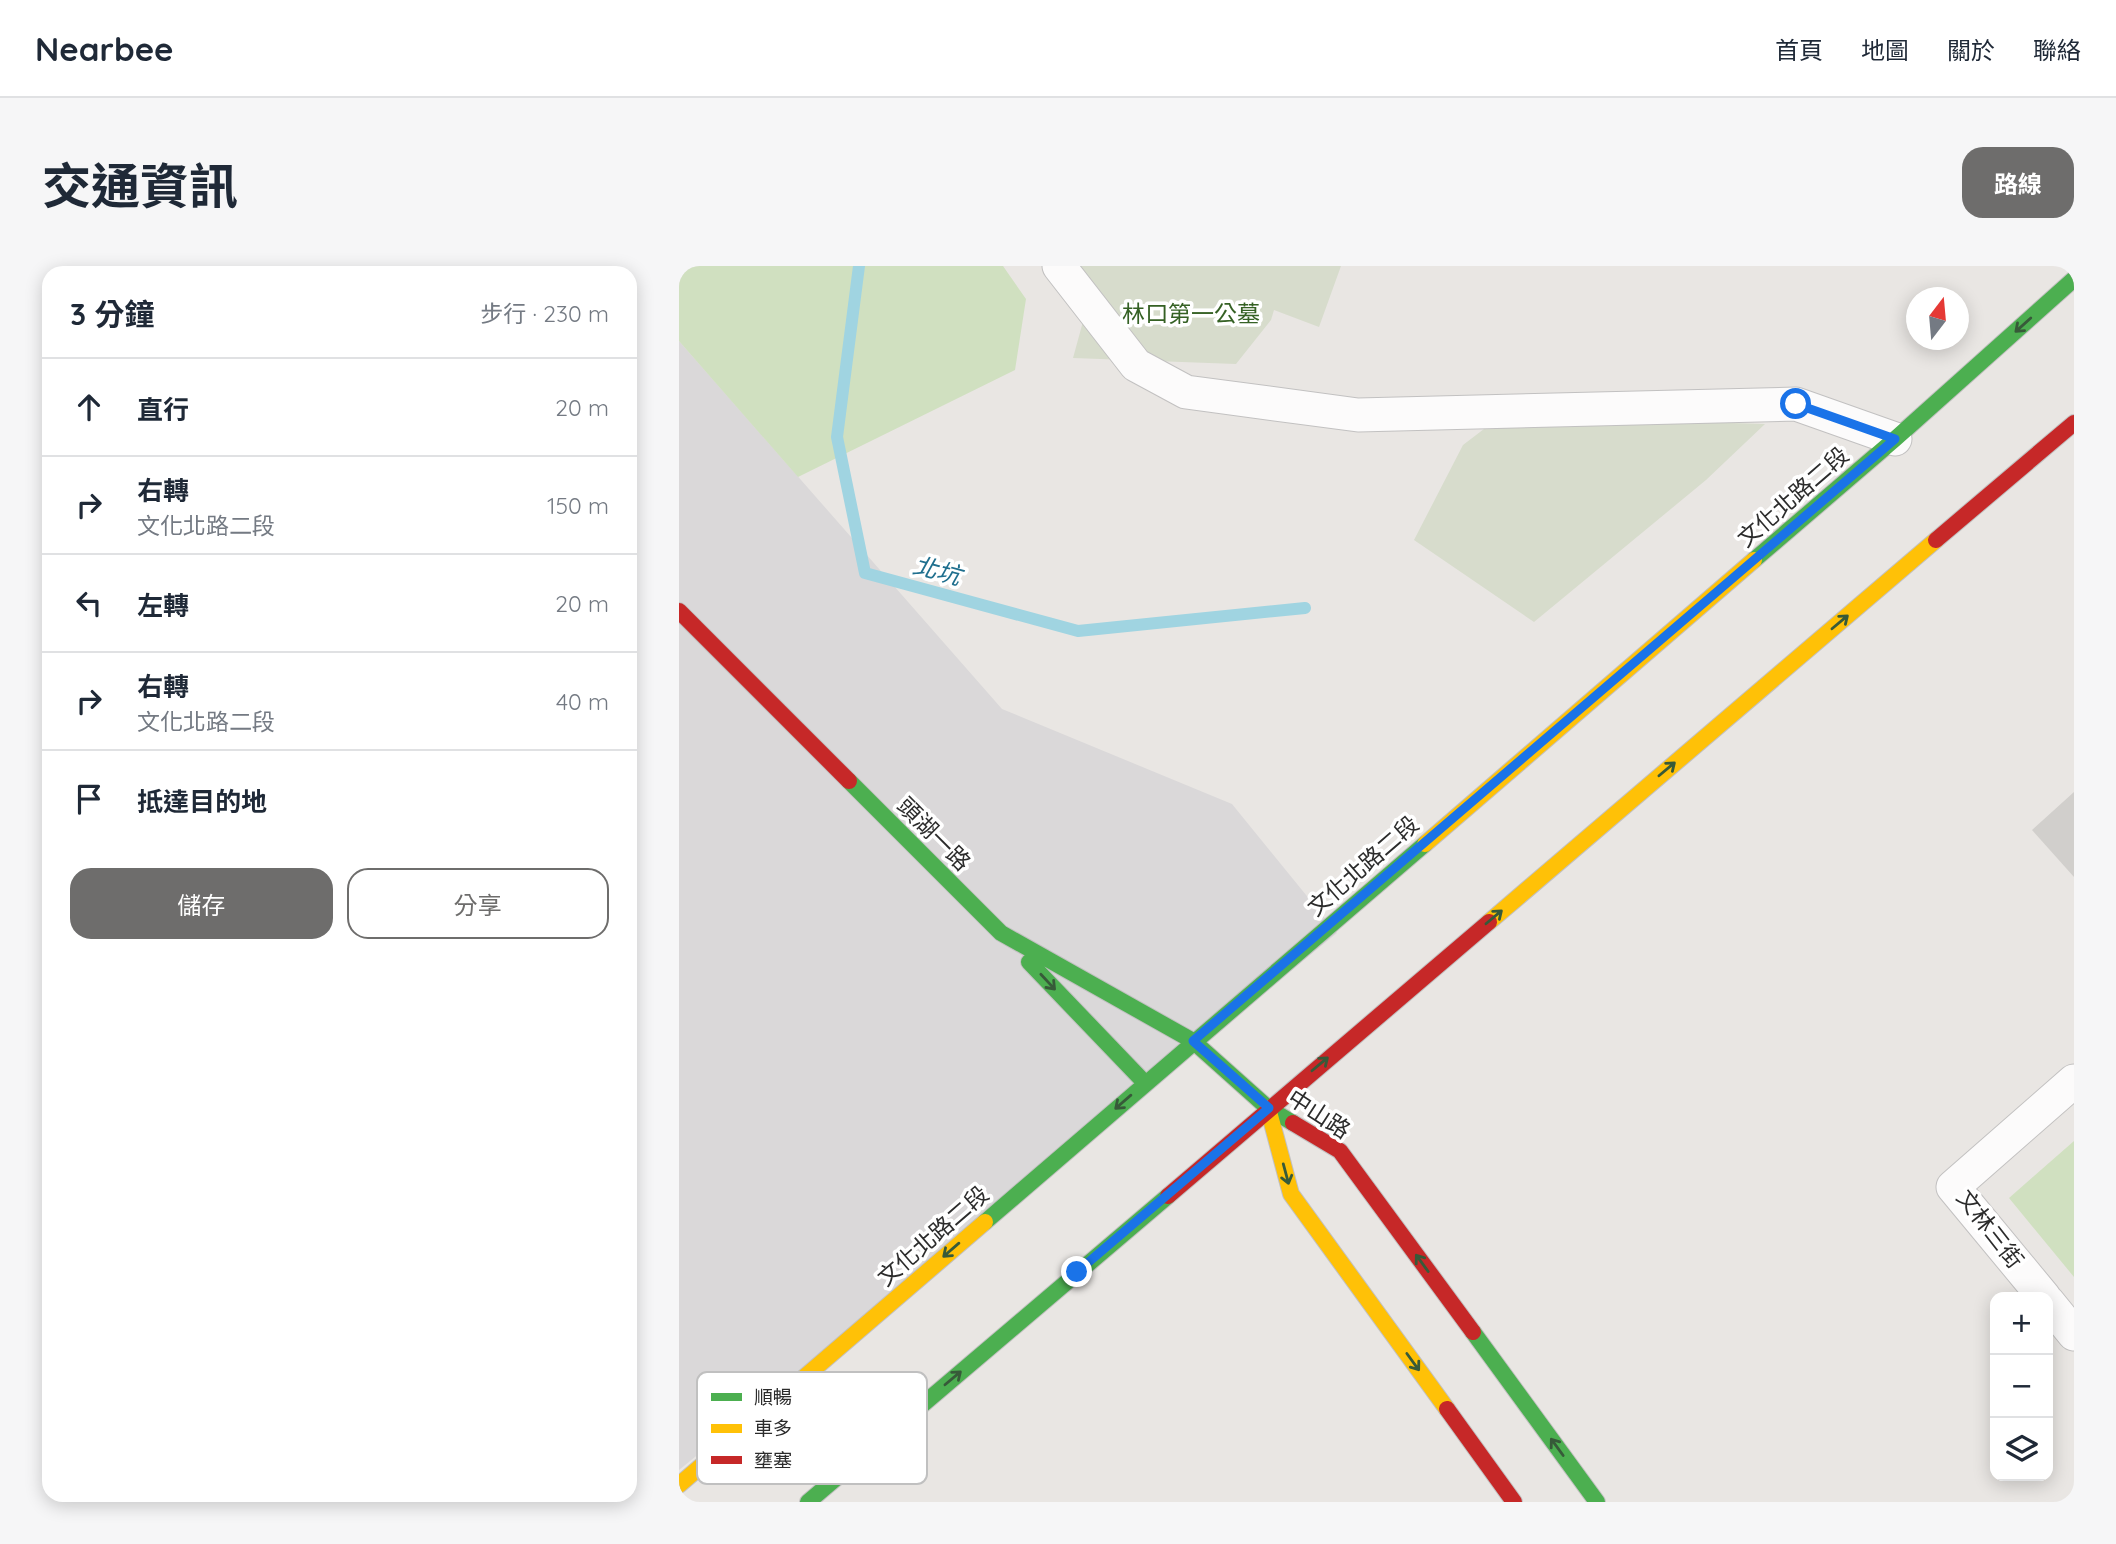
<!DOCTYPE html>
<html lang="zh-TW">
<head>
<meta charset="utf-8">
<style>
  body { margin:0; font-family:Quicksand,"Noto Sans TC",sans-serif; background:#f6f6f7; color:#1f2937 }
  .controls { position:absolute; right:21px; bottom:21px; display:grid; overflow:hidden; border-radius:14px; box-shadow:0 4px 18px #0003 }
  .controls button { width:63px; height:63px; display:grid; place-items:center; padding:0; border:0; border-bottom:2px solid #e0e1e3; background:#fff; color:#1f2937; font:35px sans-serif }
  .compass { position:absolute; left:1227px; top:21px; width:63px; height:63px; border-radius:50%; background:#fff; box-shadow:0 4px 18px #0003; rotate:16deg }
  .stop { position:absolute; width:21px; height:21px; margin:-16px; border:5px solid #1a73e8; border-radius:50%; background:#fff }
  .stop.end { background:#1a73e8; border-color:#fff; box-shadow:0 2px 7px #0008 }
  .list { margin:0; padding:0; list-style:none }
  h2 { display:flex; justify-content:space-between; align-items:center; height:91px; margin:0; padding:0 28px; font-size:30px }
  h2 small { font-size:23px; font-weight:400; color:#747a83 }
  .list li { display:grid; grid-template-columns:46px 1fr auto; gap:21px; align-items:center; box-sizing:border-box; height:98px; padding:0 28px; border-top:2px solid #e0e1e3 }
  .list b { display:block; font-size:26px; white-space:nowrap }
  .list p { margin:0; font-size:23px; white-space:nowrap; color:#747a83 }
  .list em { font-size:23px; font-style:normal; color:#747a83 }
  .actions { display:flex; gap:14px; padding:21px 28px }
  .actions a { flex:1; padding:16px 0; border:2px solid #6e6d6c; border-radius:21px; text-align:center; font-size:24px; color:#6e6d6c }
  .actions .main { background:#6e6d6c; color:#fff }
  .icon { flex:none; width:38px; height:38px; fill:none; stroke:currentColor; stroke-width:2; stroke-linecap:round; stroke-linejoin:round }
  .map { position:relative; flex:none; width:1395px; height:1236px; overflow:hidden; border-radius:21px }
  header { display:flex; align-items:center; gap:42px; box-sizing:border-box; height:98px; padding:0 35px; background:#fff; border-bottom:2px solid #e0e1e3 }
  header strong { font-size:33px }
  nav { display:flex; gap:38px; margin-inline-start:auto; font-size:24px }
  .intro { display:flex; align-items:center; justify-content:space-between; box-sizing:border-box; height:168px; padding:0 42px }
  h1 { margin:0; font-size:49px }
  .button { padding:18px 32px; border-radius:21px; background:#6e6d6c; color:#fff; font-size:24px; font-weight:700 }
  main { display:flex; gap:42px; padding:0 42px }
  aside { flex:1; background:#fff; border-radius:21px; box-shadow:0 4px 18px #0003 }
  .map>svg:first-child { display:block }
  .industrial { fill:#dad8d9 }
  .green { fill:#d0e0c0 }
  .cemetery { fill:#d7dccc }
  .lines { fill:none; stroke-linecap:round; stroke-linejoin:round }
  .stream { stroke:#a0d4e1; stroke-width:12 }
  .building { fill:#d1cfcc }
  .street-casing { stroke:#c2c1c1; stroke-width:35 }
  .fast-casing { stroke:#c2c1c1; stroke-width:18 }
  .slow-casing { stroke:#c2c1c1; stroke-width:18 }
  .jam-casing { stroke:#c2c1c1; stroke-width:18 }
  .street { stroke:#fcfbfb; stroke-width:33 }
  .fast { stroke:#4caf50; stroke-width:16 }
  .slow { stroke:#ffc107; stroke-width:16 }
  .jam { stroke:#c62828; stroke-width:16 }
  .oneway { stroke:#375a39 }
  .route { stroke:#1a73e8; stroke-width:9 }
  .labels { text-anchor:middle; stroke-width:7; stroke-linejoin:round; paint-order:stroke }
  .park-label { font-size:23px; fill:#356124; stroke:#fff }
  .street-label { font-size:23px; fill:#2c2c2c; stroke:#fff }
  .water-label { font-size:24px; font-style:italic; fill:#1f6f8e; stroke:#fff }
  .key { fill:#fff; stroke:#c0c0c0; stroke-width:2 }
  .key-label { font-size:19px; fill:#2c2c2c }
</style>
</head>
<body>
<header>
<strong>Nearbee</strong>
<nav><a>首頁</a><a>地圖</a><a>關於</a><a>聯絡</a></nav>
</header>
<div class="intro"><h1>交通資訊</h1><a class="button">路線</a></div>
<main>
<aside>
<h2>3 分鐘<small>步行 · 230 m</small></h2>
<ul class="list">
<li><svg class="icon" aria-label="ahead" viewBox="0 0 24 24"><path d="M12 20V5M6 11l6-6 6 6"/></svg><div><b>直行</b></div><em>20 m</em></li>
<li><svg class="icon" aria-label="right" viewBox="0 0 24 24"><path d="M7 20v-9h11M14 6l5 5-5 5"/></svg><div><b>右轉</b><p>文化北路二段</p></div><em>150 m</em></li>
<li><svg class="icon" aria-label="left" viewBox="0 0 24 24"><path d="M17 20v-9H6M10 6l-5 5 5 5"/></svg><div><b>左轉</b></div><em>20 m</em></li>
<li><svg class="icon" aria-label="right" viewBox="0 0 24 24"><path d="M7 20v-9h11M14 6l5 5-5 5"/></svg><div><b>右轉</b><p>文化北路二段</p></div><em>40 m</em></li>
<li><svg class="icon" aria-label="arrive" viewBox="0 0 24 24"><path d="M6 21V4h12l-3 4 3 4H6"/></svg><div><b>抵達目的地</b></div></li>
</ul>
<div class="actions"><a class="main">儲存</a><a>分享</a></div>
</aside>
<div class="map">
<svg width="1395" height="1236" viewBox="0 0 1395 1236">
  <rect width="100%" height="100%" fill="#e9e6e3"/>
  <path class="industrial" d="M0 75 323 443 553 538 658 667 0 1204Z"/>
  <path class="green" d="M0 0H324L347 33 336 104 119 211 0 75Z
    M1395 875V1011L1330 932Z"/>
  <path class="cemetery" d="M398 0H662L640 61 595 44 592 54 557 98 394 92 414 19Z
    M822 150 1086 158 1027 214 855 356 735 274 784 179Z"/>
  <g class="lines">
    <path class="stream" d="M180 0 158 171 186 307 399 365 626 342"/>
  </g>
  <path class="building" d="M1395 526V611L1353 564Z"/>
  <g class="lines">
    <defs>
      <path id="street" d="M380 0 457 99 507 126 679 149 1117 138 1216 173
        M1365 1031 1274 921 1395 815
        M1369 1036 1395 1068"/>
      <path id="fast" d="M1075 294 1216 173 1395 13
        M170 515 322 667 514 775 589 842 614 857
        M350 696 466 817
        M306 956 746 578
        M794 1066 918 1236
        M129 1236 489 930"/>
      <path id="slow" d="M746 578 1075 294
        M810 656 1257 274
        M589 842 612 928 768 1143
        M0 1219 306 956"/>
      <path id="jam" d="M1257 274 1395 157
        M0 345 170 515
        M614 857 661 885 794 1066
        M489 930 810 656
        M768 1143 835 1236"/>
    </defs>
    <use href="#street" class="street-casing"/>
    <use href="#fast" class="fast-casing"/>
    <use href="#slow" class="slow-casing"/>
    <use href="#jam" class="jam-casing"/>
    <use href="#street" class="street"/>
    <use href="#fast" class="fast"/>
    <use href="#slow" class="slow"/>
    <use href="#jam" class="jam"/>
  </g>
  <defs><path id="oneway-shaft" d="M-6 0H5M1.5-3L5.5 0L1.5 3" fill="none" stroke-width="1.6" stroke-linecap="round" stroke-linejoin="round" transform="scale(1.75)"/></defs>
  <g class="oneway">
    <use href="#oneway-shaft" transform="translate(1344 59) rotate(138)"/>
    <use href="#oneway-shaft" transform="translate(1161 356) rotate(-40)"/>
    <use href="#oneway-shaft" transform="translate(988 503) rotate(-40)"/>
    <use href="#oneway-shaft" transform="translate(815 651) rotate(-40)"/>
    <use href="#oneway-shaft" transform="translate(369 716) rotate(47)"/>
    <use href="#oneway-shaft" transform="translate(641 798) rotate(-40)"/>
    <use href="#oneway-shaft" transform="translate(444 836) rotate(139)"/>
    <use href="#oneway-shaft" transform="translate(607 908) rotate(75)"/>
    <use href="#oneway-shaft" transform="translate(272 984) rotate(139)"/>
    <use href="#oneway-shaft" transform="translate(743 997) rotate(-126)"/>
    <use href="#oneway-shaft" transform="translate(734 1096) rotate(54)"/>
    <use href="#oneway-shaft" transform="translate(274 1112) rotate(-40)"/>
    <use href="#oneway-shaft" transform="translate(878 1181) rotate(-126)"/>
  </g>
  <g class="lines">
    <path class="route" d="M398 1006 590 842 514 775 1216 173 1117 138"/>
  </g>
  <g class="labels">
    <g class="park-label">
      <text x="512" y="56">林口第一公墓</text>
    </g>
    <g class="street-label">
      <text transform="translate(1114 231) rotate(-41)" y="8">文化北路二段</text>
      <text transform="translate(255 568) rotate(45)" y="8">頭湖一路</text>
      <text transform="translate(684 600) rotate(-41)" y="8">文化北路二段</text>
      <text transform="translate(640 848) rotate(33)" y="8">中山路</text>
      <text transform="translate(1311 963) rotate(52)" y="8">文林三街</text>
      <text transform="translate(254 970) rotate(-41)" y="8">文化北路二段</text>
    </g>
    <g class="water-label">
      <text transform="translate(258 305) rotate(15)" y="8">北坑</text>
    </g>
  </g>
  <rect x="18" y="1106" width="230" height="112" rx="10" class="key"/>
  <rect x="32" y="1127" width="31" height="8" fill="#4caf50"/>
  <rect x="32" y="1158" width="31" height="9" fill="#ffc107"/>
  <rect x="32" y="1190" width="31" height="8" fill="#c62828"/>
  <g class="key-label">
    <text x="75" y="1138">順暢</text>
    <text x="75" y="1169">車多</text>
    <text x="75" y="1201">壅塞</text>
  </g>
</svg>
<div class="controls">
<button>+</button>
<button>−</button>
<button><svg class="icon" aria-label="layers" viewBox="0 0 24 24"><path d="M12 4l9 5-9 5-9-5zM3 14l9 5 9-5"/></svg></button>
</div>
<svg class="compass" viewBox="-18 -18 36 36"><path d="M0-13l5 13h-10z" fill="#e53935"/><path d="M0 13l5-13h-10z" fill="#747a83"/></svg>
<div class="stop" style="left:1117px;top:138px"></div>
<div class="stop end" style="left:398px;top:1006px"></div>
</div>
</main>
</body>
</html>
